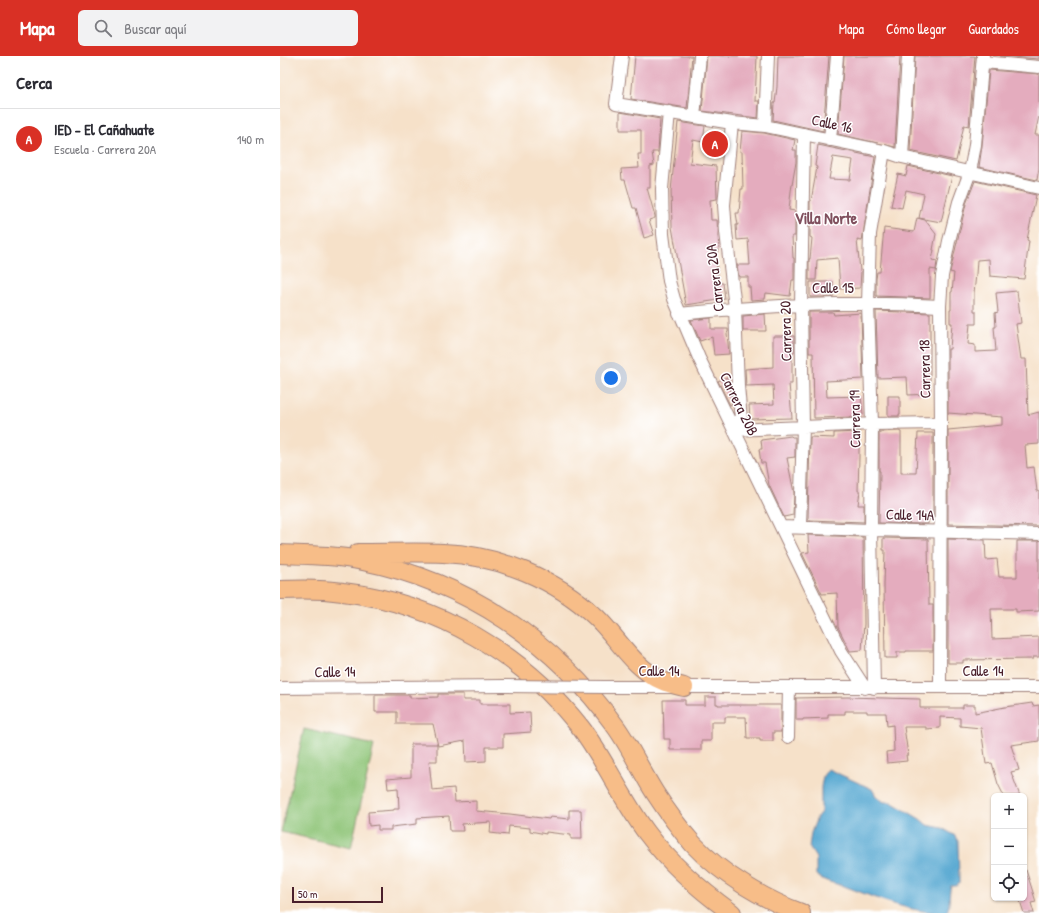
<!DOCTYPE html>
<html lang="es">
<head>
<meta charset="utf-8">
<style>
  body { margin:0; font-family:"Patrick Hand",sans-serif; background:#f2f2f3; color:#2b2b33 }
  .controls { position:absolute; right:12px; bottom:12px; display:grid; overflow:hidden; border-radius:6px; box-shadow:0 1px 3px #0004 }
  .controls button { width:36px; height:36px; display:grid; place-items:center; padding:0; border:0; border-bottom:1px solid #e1e1e2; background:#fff; color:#2b2b33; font:20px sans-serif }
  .scale { position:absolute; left:12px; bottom:10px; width:91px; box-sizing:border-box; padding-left:4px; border:2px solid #4a1f2b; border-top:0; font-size:11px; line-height:14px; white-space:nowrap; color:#4a1f2b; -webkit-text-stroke:3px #fff; paint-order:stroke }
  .you { position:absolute; left:331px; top:322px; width:14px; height:14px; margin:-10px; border:3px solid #fff; border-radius:50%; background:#1a73e8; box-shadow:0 0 0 6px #1a73e833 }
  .badge { display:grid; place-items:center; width:26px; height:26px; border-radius:50%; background:#d93025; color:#fff; font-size:13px; font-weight:700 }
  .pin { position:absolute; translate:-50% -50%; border:2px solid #fff; box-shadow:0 1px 4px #0006 }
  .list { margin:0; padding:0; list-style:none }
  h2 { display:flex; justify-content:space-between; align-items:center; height:52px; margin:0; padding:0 16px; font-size:17px }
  h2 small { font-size:13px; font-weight:400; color:#7c7c81 }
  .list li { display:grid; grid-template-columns:26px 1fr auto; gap:12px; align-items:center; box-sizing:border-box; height:60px; padding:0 16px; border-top:1px solid #e1e1e2 }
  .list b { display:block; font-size:15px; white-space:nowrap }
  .list p { margin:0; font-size:13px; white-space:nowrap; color:#7c7c81 }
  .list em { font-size:13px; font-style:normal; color:#7c7c81 }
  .icon { flex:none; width:22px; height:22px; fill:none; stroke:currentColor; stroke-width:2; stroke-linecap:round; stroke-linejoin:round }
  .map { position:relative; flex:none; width:759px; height:857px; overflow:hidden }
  header { display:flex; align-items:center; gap:24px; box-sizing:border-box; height:56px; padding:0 20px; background:#d93025; color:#fff }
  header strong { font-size:19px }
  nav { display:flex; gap:22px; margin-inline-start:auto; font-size:14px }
  .search { width:280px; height:36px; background:#f2f2f3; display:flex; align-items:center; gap:10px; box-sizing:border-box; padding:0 14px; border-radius:6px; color:#7c7c81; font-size:15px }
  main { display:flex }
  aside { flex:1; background:#fff }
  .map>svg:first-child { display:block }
  .green { fill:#8ec477; stroke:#6c7251 }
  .water { fill:#56a8d1; stroke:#50647e }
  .building { fill:#e4acbe; fill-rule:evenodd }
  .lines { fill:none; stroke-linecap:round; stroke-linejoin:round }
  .minor-casing { stroke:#a0807a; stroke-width:14 }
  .highway-casing { stroke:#a0807a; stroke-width:20 }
  .minor { stroke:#fff; stroke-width:12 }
  .highway { stroke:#f7bd88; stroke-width:18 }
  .minor-bridge-casing { stroke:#a0807a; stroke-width:14; stroke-linecap:butt }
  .minor-bridge { stroke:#fff; stroke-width:12 }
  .labels { text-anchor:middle; stroke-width:3; stroke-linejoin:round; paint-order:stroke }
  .street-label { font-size:15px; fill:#4a1f2b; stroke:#fff }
  .neighbourhood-label { font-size:16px; font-weight:bold; fill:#80505e; stroke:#fff }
</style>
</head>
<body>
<header>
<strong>Mapa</strong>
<div class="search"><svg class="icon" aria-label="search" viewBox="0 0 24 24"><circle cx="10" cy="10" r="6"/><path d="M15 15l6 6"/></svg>Buscar aquí</div>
<nav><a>Mapa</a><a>Cómo llegar</a><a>Guardados</a></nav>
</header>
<main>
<aside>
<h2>Cerca<small></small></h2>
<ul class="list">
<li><span class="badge">A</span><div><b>IED - El Cañahuate</b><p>Escuela · Carrera 20A</p></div><em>140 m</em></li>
</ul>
</aside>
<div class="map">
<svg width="759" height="857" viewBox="0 0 759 857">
  <rect width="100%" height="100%" fill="#fff"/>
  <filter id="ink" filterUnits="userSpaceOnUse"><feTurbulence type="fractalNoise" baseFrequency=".025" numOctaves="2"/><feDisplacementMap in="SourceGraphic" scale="8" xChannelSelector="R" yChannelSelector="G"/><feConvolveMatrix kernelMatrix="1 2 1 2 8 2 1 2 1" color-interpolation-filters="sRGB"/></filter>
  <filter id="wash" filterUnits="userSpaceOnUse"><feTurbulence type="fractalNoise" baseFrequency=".012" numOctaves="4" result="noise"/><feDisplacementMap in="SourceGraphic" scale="16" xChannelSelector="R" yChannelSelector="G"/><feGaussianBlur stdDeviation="0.9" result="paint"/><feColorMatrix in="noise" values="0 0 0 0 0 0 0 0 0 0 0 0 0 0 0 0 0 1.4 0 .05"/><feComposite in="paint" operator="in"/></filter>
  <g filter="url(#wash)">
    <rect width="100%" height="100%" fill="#f6e1c9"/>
    <path class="green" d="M24 673 94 689 71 792 1 776Z"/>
    <path class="water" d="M548 713 592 733 596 740 604 746H611L616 749 640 763 647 769 662 772 674 779 678 785 679 819V828L676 830H671C668 838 671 850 666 857 631 857 596 842 564 830 554 827 545 826 536 819V802L529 791 531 777 537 761 541 756V731L543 720Z"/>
    <g id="blocks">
      <path class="building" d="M355 0H412L407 52 351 43Z
        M427 0H477L475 45H479L478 62 422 55Z
        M498 0H549L543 75 493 64 494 47H495L497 31Z
        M564 0H620L615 91 558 78Z
        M635 0H695L689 70 684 69 676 105 630 95Z
        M720 0H759V3Z
        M709 14 759 18V60L755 79H759V112L757 124 699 111 702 90Z
        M340 56 380 63 378 96H372L374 109 370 110V132H367L375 160V162L369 164 374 179 364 182 356 152H353L345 124H342L341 113 359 112 358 98H361V74H340Z
        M398 66 425 70 423 86 413 84 410 107 436 110 437 143 430 144 431 164H437L439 195H436V205L439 227H443L445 243 406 249 392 171 391 135Z
        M462 75 484 77 515 84 513 94H516V106L511 135 509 154 515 155V180H512L513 202H514V224H512L510 240 486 237 485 243 471 244 470 231H468V221H459L457 209H470L468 183 457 184 456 169H458L456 157H459L461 133H463L462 96H460Z
        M538 89 595 101 582 185 577 184 580 215H581L580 232 560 233 558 202 537 204 536 224H529V203H530L532 182 530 181V145H531L537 111 535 110ZM553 101 573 104 570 124 549 123Z
        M628 110 672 120 661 166 639 162 644 138 626 134 622 152 611 150 618 118 626 120Z
        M695 125 756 139 747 184 749 185 744 223 710 220 709 203 697 204 696 218 694 237V255H696V268H690L688 288 695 289V296L716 295 714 271H716L715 257 718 256 716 237 737 235 741 267 736 268 741 303H746L748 359 759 356V388L745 389 747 412 754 411 757 435H759V470L668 468V374L722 369V361L668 357V293H670L672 267H670V254H671V236H672L674 217 670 216 686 148Z
        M637 162 645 164 656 178 653 194H654L652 204 657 205 656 214 650 213V242L596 240V223L597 216H600L604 172 634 176Z
        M530 226H553V241H530Z
        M596 255 650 257V338L628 339 627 321 598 322Z
        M529 256H553L554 259 581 257 583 323 546 325 547 341 581 340 583 359 578 360V361L534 362 533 297H529Z
        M485 258 486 275H463V260Z
        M431 262V273H448V276L447 277 449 298 434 299 432 281 420 285 411 264Z
        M493 280H514V297H512V328H509L512 362 470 363 469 349 494 348 493 329 466 330 465 313 493 311Z
        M447 321 450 329 452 348 450 349 438 325Z
        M608 340H620V358H619V360H608Z
        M619 375 621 376V417H636L638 377H653V463L648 464V468L599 467 600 415H599V376Z
        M579 376V401L578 435H580L578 449H584V466L528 464 530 381 554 382V377Z
        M511 380 512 381H515V401L507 402 514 437 513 459 504 461 489 429 485 407H481L479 393H482L481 384Z
        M528 479 583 481 584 568 582 594 570 595 558 571 557 537 542 538 522 497 529 496Z
        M603 482 648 483 649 549H653V595H626V596H617V602H605L604 529 605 494H603Z
        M668 483 705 484 706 504 717 503 719 521H737V485H759V555L736 556V553H711L712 583 759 581V601H753V603L683 604V607H668Z
        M158 638H183V644H200V648H230V657L250 656 251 676 223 678V691H206V705L186 706 185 685 158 690 153 668H117V656H95V639H130V642L158 641Z
        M425 641H436V648H438V649H501V676H493V685H480V682H467L466 661H445V666H431V685H421V694H390V683H384L383 644H405V649H425Z
        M567 641 640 643V652H683V649H695V657L725 651 752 647 753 650 759 649V685L731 689 739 714 731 716 740 740H724L718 728 712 707 706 708 701 672 680 670V662L660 661V672L646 673V671H624L628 699H626L627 705 607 707 606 696 614 695 613 669 607 670 606 657H587V655H565V658H548V662L523 663V664H516V642Z
        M131 688H157V705H149L152 734 174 732 175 746 196 745V755L230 758 269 763 270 761 289 763V754H301L302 783H291V779L266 776V778L250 775V772L229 770 228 779 210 777 211 766 182 768 183 775H170L169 760 137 762V768L111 771V774H98V769L89 770 88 756 114 754V753H119L118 732 108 733 107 723 131 721Z
        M744 814H746L756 846 751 847 754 857H744L739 842H744Z"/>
    </g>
  </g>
  <g filter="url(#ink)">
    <use href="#blocks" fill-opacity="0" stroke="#a0807a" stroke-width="1"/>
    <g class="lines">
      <defs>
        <path id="minor" d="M342 0 336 48 452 67 485 70 604 95 622 101 759 132
          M703 6 759 11
          M389 56 382 133 383 178 389 225 394 243 419 302 561 595 585 632
          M414 61 420 0
          M452 67 444 149 446 176 455 252 458 330 462 374
          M485 70 488 0
          M550 84 557 0
          M622 101 628 0
          M399 258C486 249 573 245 660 250
          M455 374 592 368 661 367
          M501 471 591 474 759 478
          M520 471 523 371 521 249 524 78
          M325 631H759
          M660 631 661 367 660 250 662 220 669 185 679 146 690 116 695 89 703 0
          M0 632 225 630
          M594 632 591 474 592 368 588 248 590 178 604 95
          M508 681 509 631"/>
        <path id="highway" d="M78 497C106 497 135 496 163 497 218 499 276 523 316 561 338 582 354 613 383 625 390 628 397 629 404 631
          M0 498C28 499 56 499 83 505 187 526 274 585 336 671 351 692 361 715 375 737 386 754 399 772 413 788 441 818 483 843 521 857
          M0 534C21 533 43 533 63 536 157 547 243 598 301 672 326 705 342 744 367 777 391 809 420 834 452 857"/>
      </defs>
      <use href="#minor" class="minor-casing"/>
      <use href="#highway" class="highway-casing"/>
      <use href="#minor" class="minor"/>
      <use href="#highway" class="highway"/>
      <defs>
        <path id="minor-bridge" d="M225 630 325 631"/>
      </defs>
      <use href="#minor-bridge" class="minor-bridge-casing"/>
      <use href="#minor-bridge" class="minor-bridge"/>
    </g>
  </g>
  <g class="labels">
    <g class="street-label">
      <text transform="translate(552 68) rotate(12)" y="5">Calle 16</text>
      <text transform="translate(435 222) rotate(-97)" y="5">Carrera 20A</text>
      <text x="553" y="237">Calle 15</text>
      <text transform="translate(506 275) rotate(-91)" y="5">Carrera 20</text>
      <text transform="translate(645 313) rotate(-91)" y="5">Carrera 18</text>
      <text transform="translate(459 348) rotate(64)" y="5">Carrera 20B</text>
      <text transform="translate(575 363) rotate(-91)" y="5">Carrera 19</text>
      <text transform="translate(630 459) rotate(1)" y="5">Calle 14A</text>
      <text x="379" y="620">Calle 14</text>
      <text x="703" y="620">Calle 14</text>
      <text transform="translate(55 616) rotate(-1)" y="5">Calle 14</text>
    </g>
    <g class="neighbourhood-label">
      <text x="546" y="168">Villa Norte</text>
    </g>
  </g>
</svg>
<div class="controls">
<button>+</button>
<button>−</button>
<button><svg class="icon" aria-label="locate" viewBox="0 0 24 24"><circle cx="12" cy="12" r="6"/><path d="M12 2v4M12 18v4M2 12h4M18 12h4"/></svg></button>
</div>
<div class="scale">50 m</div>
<div class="you"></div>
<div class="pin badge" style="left:435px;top:88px">A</div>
</div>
</main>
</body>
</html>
